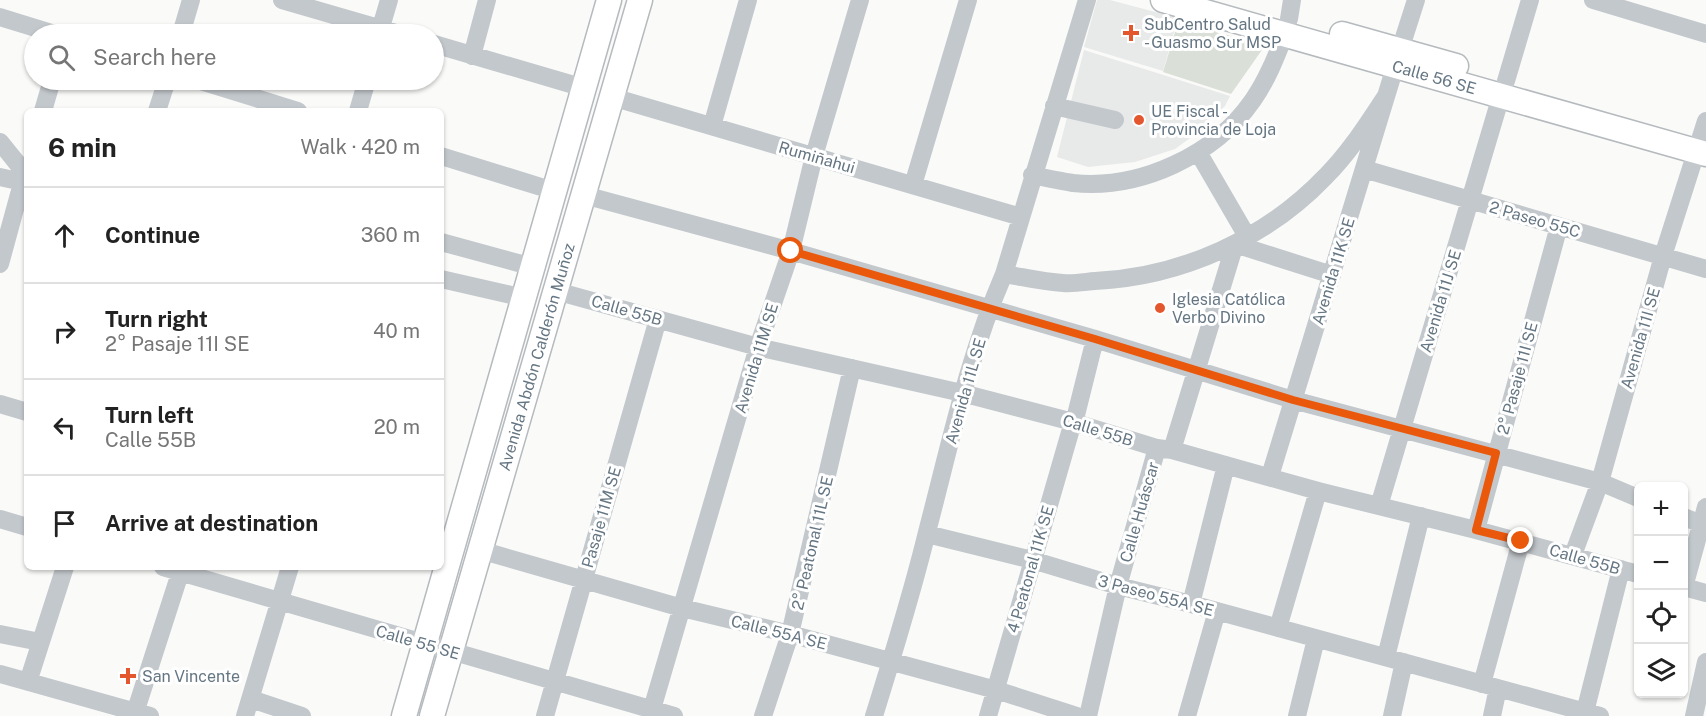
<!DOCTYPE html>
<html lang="en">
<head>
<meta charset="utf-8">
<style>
  body { margin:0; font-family:"Public Sans",sans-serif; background:#f2f2f2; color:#222 }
  .controls { position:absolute; right:18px; bottom:18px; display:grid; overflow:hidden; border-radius:9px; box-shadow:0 2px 4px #0004 }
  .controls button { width:54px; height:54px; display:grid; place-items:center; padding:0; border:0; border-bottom:2px solid #e0e0e0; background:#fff; color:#222; font:30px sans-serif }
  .stop { position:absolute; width:18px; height:18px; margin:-14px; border:4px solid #ea580c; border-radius:50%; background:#fff }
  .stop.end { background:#ea580c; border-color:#fff; box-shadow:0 2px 6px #0008 }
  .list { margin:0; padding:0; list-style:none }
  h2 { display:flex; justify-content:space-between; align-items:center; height:78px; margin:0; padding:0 24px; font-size:26px }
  h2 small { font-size:20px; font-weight:400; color:#767676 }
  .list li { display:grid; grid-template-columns:39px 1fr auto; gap:18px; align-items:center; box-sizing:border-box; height:96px; padding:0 24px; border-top:2px solid #e0e0e0 }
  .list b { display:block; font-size:22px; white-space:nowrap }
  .list p { margin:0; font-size:20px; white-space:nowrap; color:#767676 }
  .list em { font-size:20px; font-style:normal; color:#767676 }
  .icon { flex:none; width:33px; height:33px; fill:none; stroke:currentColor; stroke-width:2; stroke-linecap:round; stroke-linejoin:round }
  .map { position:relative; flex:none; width:1706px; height:716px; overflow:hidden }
  .search { position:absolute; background:#fff; box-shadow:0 2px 4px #0004; left:24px; top:24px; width:420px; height:66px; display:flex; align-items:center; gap:15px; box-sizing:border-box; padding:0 21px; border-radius:33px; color:#767676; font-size:22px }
  .panel { position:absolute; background:#fff; box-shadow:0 2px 4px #0004; left:24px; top:108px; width:420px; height:462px; border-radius:9px }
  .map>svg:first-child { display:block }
  .built { fill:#e8e9e9 }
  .green { fill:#dadfd7 }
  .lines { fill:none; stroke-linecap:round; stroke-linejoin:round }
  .major-casing { stroke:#b5babe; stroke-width:27 }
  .minor { stroke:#c3c8cc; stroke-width:18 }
  .major { stroke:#fff; stroke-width:24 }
  .route { stroke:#ea580c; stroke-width:8 }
  .poi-dot { fill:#e4572e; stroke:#fff; stroke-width:2 }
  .labels { text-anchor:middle; stroke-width:6; stroke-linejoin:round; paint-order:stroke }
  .poi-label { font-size:16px; fill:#657683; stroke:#fff; text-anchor:start }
  .street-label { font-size:16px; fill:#657683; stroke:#fff }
</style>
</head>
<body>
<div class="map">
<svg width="1706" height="716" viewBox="0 0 1706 716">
  <rect width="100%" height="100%" fill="#fafaf8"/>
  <path class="built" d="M1097 0H1110L1178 18 1163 71 1084 47Z
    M1084 50 1230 96 1225 106 1197 133 1175 149 1135 162 1088 167 1057 157Z"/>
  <path class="green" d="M1179 19 1264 47 1231 94 1163 72Z"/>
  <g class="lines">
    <defs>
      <g id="major">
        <path id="s1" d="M1163 0 1706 154"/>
        <path d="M1342 34 1456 66"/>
        <path d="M404 716 609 0"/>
        <path id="s2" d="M432 716 640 0"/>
      </g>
    </defs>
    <use href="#major" class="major-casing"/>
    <path class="minor" d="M282 0 399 34
      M1593 0 1706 34
      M0 17 55 34
      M1289 19 1292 0
      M181 34 191 0
      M379 34 389 0
      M434 44 584 88
      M1400 50 1416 0
      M472 56 487 0
      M197 80 298 111
      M1506 81 1530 0
      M612 97 1021 217
      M1054 106 1115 120
      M43 111 52 80
      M157 111 167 80
      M358 111 367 80
      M712 126 748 0
      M0 142 25 173
      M1198 152 1248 238
      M441 156 554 191
      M1364 169 1706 269
      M1032 175C1046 178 1060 181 1073 183 1140 190 1215 155 1253 100 1267 80 1276 57 1285 34
      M0 177 27 183
      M913 185 968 0
      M584 195 791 251 1095 339 1293 400 1600 482 1638 498
      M441 242 533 267
      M0 264 27 165
      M1004 274C1023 277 1043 282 1063 283 1073 284 1084 282 1095 281 1181 277 1266 239 1326 176 1350 152 1368 123 1386 96
      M441 279 524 298
      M556 291 758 347 962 393 1073 422 1157 448 1172 450 1318 491 1476 530 1638 574
      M0 404 27 412
      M1074 423 1095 339
      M1172 450 1235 244 1332 275
      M1270 476 1395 67
      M1379 506 1501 96
      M1684 517 1706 526
      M0 519 27 527
      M1476 530 1559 226
      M927 534 1032 560 1118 586 1191 604 1600 716
      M480 550 682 608 790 634 996 690 1077 716
      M1573 555 1600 482 1663 256 1706 121
      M163 567 674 716
      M1684 587 1706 507
      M1684 587 1706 593
      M1191 604 1226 465
      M1278 628 1318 491
      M0 634 40 642
      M1386 657 1421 516
      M0 674 150 716
      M28 682 65 567
      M1482 684 1521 541
      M251 699 302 716
      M1585 712 1621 569
      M134 716 182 567
      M245 716 290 567
      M545 716 658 319
      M650 716 758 347 791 251 814 156 860 0
      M763 716 790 634 852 368
      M874 716C893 655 912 594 927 532 950 445 968 357 1004 274L1087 0
      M988 716 1073 422
      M1088 716 1118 586 1157 448
      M1187 716 1217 611
      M1297 716 1316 639
      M1392 716 1404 662
      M1492 716 1498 688
      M1694 716 1706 662"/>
    <use href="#major" class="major"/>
  </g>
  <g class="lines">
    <path class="route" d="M791 251 1095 339 1293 400 1496 453 1476 530 1521 541"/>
  </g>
  <g class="poi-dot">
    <path d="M1128 24h6v6h6v6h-6v6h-6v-6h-6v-6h6z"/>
    <circle cx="1139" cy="120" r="6"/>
    <circle cx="1160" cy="308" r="6"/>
    <path d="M125 667h6v6h6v6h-6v6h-6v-6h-6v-6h6z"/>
  </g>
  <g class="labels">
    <g class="poi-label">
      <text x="1144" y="30">SubCentro Salud<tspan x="1144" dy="18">- Guasmo Sur MSP</tspan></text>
      <text x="1151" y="117">UE Fiscal -<tspan x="1151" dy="18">Provincia de Loja</tspan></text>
      <text x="1172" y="305">Iglesia Católica<tspan x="1172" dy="18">Verbo Divino</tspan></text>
      <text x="142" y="682">San Vincente</text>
    </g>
    <g class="street-label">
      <text dy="6" stroke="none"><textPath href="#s1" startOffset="282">Calle 56 SE</textPath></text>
      <text transform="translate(817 157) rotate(16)" y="6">Rumiñahui</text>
      <text transform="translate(1535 219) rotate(16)" y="6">2 Paseo 55C</text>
      <text transform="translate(1333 271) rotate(-73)" y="6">Avenida 11K SE</text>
      <text transform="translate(1440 301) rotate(-73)" y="6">Avenida 11J SE</text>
      <text transform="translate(627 310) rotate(16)" y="6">Calle 55B</text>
      <text transform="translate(1640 338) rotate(-74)" y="6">Avenida 11I SE</text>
      <text dy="6" stroke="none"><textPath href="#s2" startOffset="374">Avenida Abdón Calderón Muñoz</textPath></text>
      <text transform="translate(756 358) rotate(-73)" y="6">Avenida 11M SE</text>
      <text transform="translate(1517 378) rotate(-75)" y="6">2° Pasaje 11I SE</text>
      <text transform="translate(965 391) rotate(-74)" y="6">Avenida 11L SE</text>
      <text transform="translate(1098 430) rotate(17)" y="6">Calle 55B</text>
      <text transform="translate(1139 512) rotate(-74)" y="6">Calle Huáscar</text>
      <text transform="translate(601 517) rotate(-74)" y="6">Pasaje 11M SE</text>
      <text transform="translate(812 543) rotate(-77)" y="6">2° Peatonal 11L SE</text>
      <text transform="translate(1585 559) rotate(16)" y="6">Calle 55B</text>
      <text transform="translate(1030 569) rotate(-74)" y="6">4 Peatonal 11K SE</text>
      <text transform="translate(1156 595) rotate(15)" y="6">3 Paseo 55A SE</text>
      <text transform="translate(779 632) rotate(14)" y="6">Calle 55A SE</text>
      <text transform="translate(418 642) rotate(16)" y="6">Calle 55 SE</text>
    </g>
  </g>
</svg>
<div class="controls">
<button>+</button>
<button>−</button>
<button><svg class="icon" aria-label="locate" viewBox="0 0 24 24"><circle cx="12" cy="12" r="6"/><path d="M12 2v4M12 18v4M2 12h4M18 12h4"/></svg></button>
<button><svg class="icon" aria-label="layers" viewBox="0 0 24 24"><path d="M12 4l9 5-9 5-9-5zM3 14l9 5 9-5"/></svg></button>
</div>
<div class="stop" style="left:791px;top:251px"></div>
<div class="stop end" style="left:1521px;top:541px"></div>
<div class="search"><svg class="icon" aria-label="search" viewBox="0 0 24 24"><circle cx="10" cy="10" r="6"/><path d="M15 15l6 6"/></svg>Search here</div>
<section class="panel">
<h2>6 min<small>Walk · 420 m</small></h2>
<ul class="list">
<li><svg class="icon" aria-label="ahead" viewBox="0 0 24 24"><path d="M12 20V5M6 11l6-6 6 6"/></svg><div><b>Continue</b></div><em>360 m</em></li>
<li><svg class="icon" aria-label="right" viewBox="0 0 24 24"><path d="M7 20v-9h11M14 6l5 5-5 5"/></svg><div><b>Turn right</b><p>2° Pasaje 11I SE</p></div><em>40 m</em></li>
<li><svg class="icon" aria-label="left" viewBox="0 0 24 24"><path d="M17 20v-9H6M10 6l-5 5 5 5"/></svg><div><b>Turn left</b><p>Calle 55B</p></div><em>20 m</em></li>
<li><svg class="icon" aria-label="arrive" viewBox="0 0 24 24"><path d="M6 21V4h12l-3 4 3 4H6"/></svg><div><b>Arrive at destination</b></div></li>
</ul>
</section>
</div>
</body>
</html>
